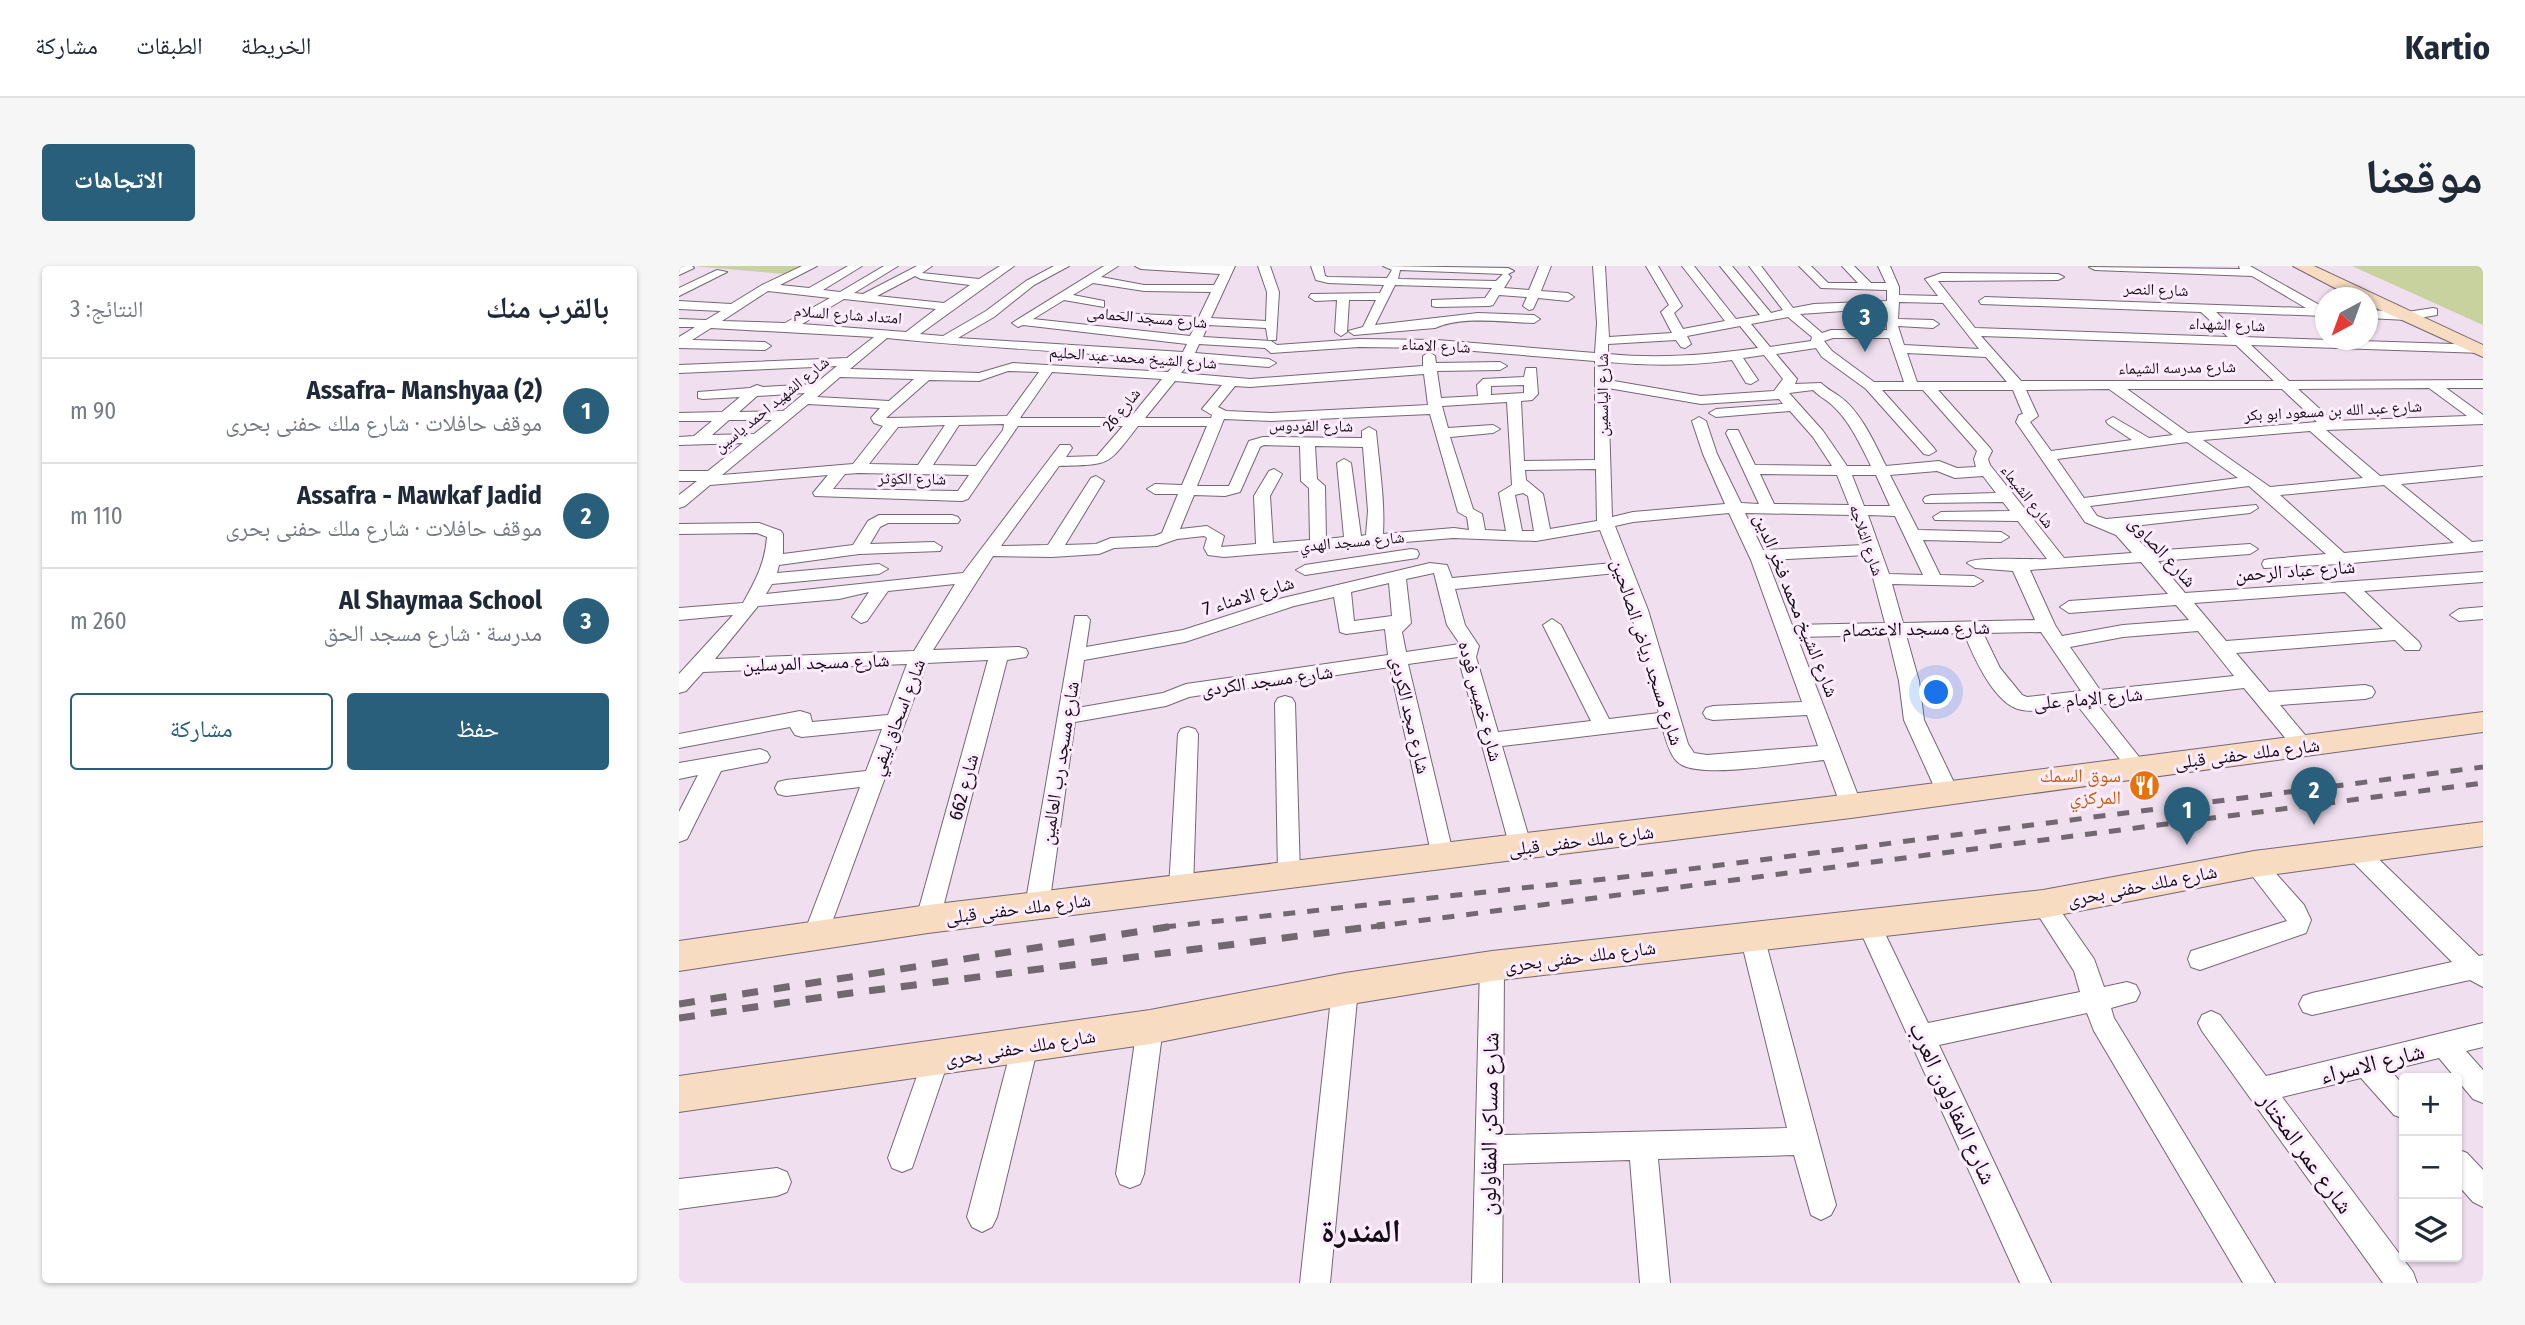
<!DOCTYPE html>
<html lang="ar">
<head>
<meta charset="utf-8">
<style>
  body { margin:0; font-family:"Fira Sans Condensed","Noto Naskh Arabic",sans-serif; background:#f6f6f7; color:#1f2937; direction:rtl }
  .controls { position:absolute; right:21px; bottom:21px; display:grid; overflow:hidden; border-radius:7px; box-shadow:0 2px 5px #0004 }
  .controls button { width:63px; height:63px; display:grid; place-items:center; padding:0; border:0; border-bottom:2px solid #e0e1e3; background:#fff; color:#1f2937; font:35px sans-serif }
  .compass { position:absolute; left:1636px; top:21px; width:63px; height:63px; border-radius:50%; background:#fff; box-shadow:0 2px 5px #0004; rotate:221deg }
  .you { position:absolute; left:1258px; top:427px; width:24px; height:24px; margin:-18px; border:5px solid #fff; border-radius:50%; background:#1a73e8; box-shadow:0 0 0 10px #1a73e833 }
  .badge { display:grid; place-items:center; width:46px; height:46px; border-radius:50%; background:#295f7a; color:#fff; font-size:23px; font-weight:700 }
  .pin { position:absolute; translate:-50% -58px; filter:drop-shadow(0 2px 4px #0008) }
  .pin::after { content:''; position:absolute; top:37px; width:24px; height:21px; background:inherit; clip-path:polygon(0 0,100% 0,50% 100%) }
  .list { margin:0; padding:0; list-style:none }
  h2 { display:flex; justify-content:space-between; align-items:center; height:91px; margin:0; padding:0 28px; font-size:30px }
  h2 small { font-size:23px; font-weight:400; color:#747a83 }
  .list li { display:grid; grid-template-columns:46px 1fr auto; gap:21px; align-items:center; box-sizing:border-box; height:105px; padding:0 28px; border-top:2px solid #e0e1e3 }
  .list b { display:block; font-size:26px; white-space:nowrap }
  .list p { margin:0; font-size:23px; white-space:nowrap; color:#747a83 }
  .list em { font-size:23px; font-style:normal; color:#747a83 }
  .actions { display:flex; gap:14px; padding:21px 28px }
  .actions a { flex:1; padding:16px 0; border:2px solid #295f7a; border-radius:7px; text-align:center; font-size:24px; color:#295f7a }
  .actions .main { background:#295f7a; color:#fff }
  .icon { flex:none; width:38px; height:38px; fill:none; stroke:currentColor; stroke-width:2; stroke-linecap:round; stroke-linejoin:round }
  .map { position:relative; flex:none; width:1804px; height:1017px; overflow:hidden; direction:ltr; border-radius:7px }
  header { display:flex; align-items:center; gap:42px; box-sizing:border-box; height:98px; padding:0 35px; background:#fff; border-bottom:2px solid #e0e1e3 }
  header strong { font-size:33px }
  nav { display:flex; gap:38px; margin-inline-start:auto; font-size:24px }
  .intro { display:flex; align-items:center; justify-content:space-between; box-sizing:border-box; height:168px; padding:0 42px }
  h1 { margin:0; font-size:49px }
  .button { padding:18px 32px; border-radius:7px; background:#295f7a; color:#fff; font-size:24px; font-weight:700 }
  main { display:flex; gap:42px; padding:0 42px }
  aside { flex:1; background:#fff; border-radius:7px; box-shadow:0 2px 5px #0004 }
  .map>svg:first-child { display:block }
  .green { fill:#c8d29e }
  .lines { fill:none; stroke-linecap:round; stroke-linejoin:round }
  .street-casing { stroke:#766775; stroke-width:2 }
  .secondary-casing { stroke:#766775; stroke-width:2 }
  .street { fill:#fff; fill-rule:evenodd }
  .secondary { fill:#f7dcc1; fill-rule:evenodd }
  .rail-far1 { stroke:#736872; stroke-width:5; stroke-dasharray:12 12; stroke-linecap:butt }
  .rail { stroke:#736872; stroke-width:7; stroke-dasharray:16 16; stroke-linecap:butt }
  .labels { text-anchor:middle; stroke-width:6; stroke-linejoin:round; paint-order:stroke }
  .far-street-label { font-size:16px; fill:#140e14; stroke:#fdecfd }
  .street-label { font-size:19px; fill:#140e14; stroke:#fdecfd }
  .food-label { font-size:19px; fill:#c56008; stroke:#fdecfd; text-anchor:end }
  .near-street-label { font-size:23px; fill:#140e14; stroke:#fdecfd }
  .near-district-label { font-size:32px; font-weight:bold; fill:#140e14; stroke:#fdecfd }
</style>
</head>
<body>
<header>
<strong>Kartio</strong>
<nav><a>الخريطة</a><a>الطبقات</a><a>مشاركة</a></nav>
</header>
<div class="intro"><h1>موقعنا</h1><a class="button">الاتجاهات</a></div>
<main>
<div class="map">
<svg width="1804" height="1017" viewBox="0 0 1804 1017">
  <rect width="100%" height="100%" fill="#f0dfef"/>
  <path class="green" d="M14 0H125L105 8Z
    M1673 0H1804V59Z"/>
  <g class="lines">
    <defs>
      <path id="street" d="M4 0H13L15 2 0 9V2Z
        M123 0H138L101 19 130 22 169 0H183L144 24 161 26 205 0H219L175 27 184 28 238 0H253L243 7 300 13 321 0H335L241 68 264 70 307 45 347 15 375 0H390L355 19 315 51 279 72 504 86 508 78 344 59 339 61 333 57 425 0H439L422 11 465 19H535L541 8 462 3 456 0H556L532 52 587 55 588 26 579 0H591L600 26 597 74H589L587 62 529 59 524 71 592 75 598 79 680 73 758 74 916 87 918 57 914 0H926L930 71 993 67 982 46 990 39 967 0H979L1003 40 995 47 1004 63 1046 55 1003 0H1015L1057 53 1081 49 1041 0H1053L1092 47 1104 44 1070 0H1082L1114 42 1135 38 1208 35V24L1142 22 1120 0H1132L1149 17H1179L1163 0H1175L1192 17H1207L1199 0H1211L1220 21V29L1259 30 1246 13 1263 7 1379 8 1385 11 1379 14 1259 15 1296 62 1549 71 1522 46 1302 38 1300 35 1306 31 1627 42 1573 10 1416 4 1410 1 1561 3 1560 0H1571L1646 42V50L1537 46 1564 71 1804 79V87L1572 79 1610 115 1804 114V122H1767L1804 149V158L1647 164 1701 210 1804 200V210L1722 218 1793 276 1804 275V285L1662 298 1585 302 1583 298 1585 294 1591 293 1647 288 1570 220 1411 240 1418 250 1427 253 1577 239 1579 242 1571 247 1445 261 1471 285 1571 278 1579 283 1571 288 1479 295 1506 327 1804 306V316L1685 325 1740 376 1742 380 1740 384H1726L1716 374 1557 387 1590 426 1686 419 1693 421 1696 426 1693 431 1686 433 1601 439 1631 475 1634 480 1631 485 1624 487 1617 485 1565 422 1419 439 1468 501 1465 506 1458 509 1451 506 1398 439C1381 441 1359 447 1343 444 1316 440 1294 390 1285 367L1227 369 1240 415 1245 454 1280 527 1277 533 1269 535 1261 533 1258 527 1225 454 1220 415 1209 369 1118 371 1183 540 1180 546 1172 548 1164 546 1145 494C1114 497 1027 512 1003 499 991 493 987 473 983 461L823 480 853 582 850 588 842 591 834 588 831 582 779 391 729 398 775 591 772 597 764 600 756 597 753 591 711 401 510 431 487 440 396 456 370 640 366 647 358 650 350 647 346 640 396 350H408L411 354 407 381 504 364 604 332 751 297 768 299 773 312 934 297 921 264 857 275 774 272 545 291 529 289 525 282 528 272 525 270 498 273 478 280 435 282 420 288 373 291 314 290 254 384 340 381 347 383 349 387 347 391 328 394 261 653 257 660 249 663 241 660 237 653 309 394 248 397 148 670 145 677 136 680 127 677 124 670 181 521 107 530 99 528 96 522 99 516 107 514 187 505 203 463 123 471 116 469 111 461 0 482V468L121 445 131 448 133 456 209 449 228 398 24 406 7 425 0 427V408L54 349 0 354V342L64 337C76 315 86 298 88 271L78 267 0 268V258L80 257 102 265 104 268V288L174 279 189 255 200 249H273L279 251 281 254 279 257H209L201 261 191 278 255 276 263 281 261 285 180 288 100 299 98 307 200 298 209 303 200 308 93 318 87 328 284 307 381 179H391L393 182 387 191 418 190 444 160H339L289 233 283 235 136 230 134 227 149 209 31 219 6 240 0 242V229L18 215H0V205H29L64 177 0 179V171L15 170 33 155H0V147L43 146 61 131 24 133 19 132V126L71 122 78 119 84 121 136 118 158 100 0 107V99L168 92 195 71 32 62 13 74 86 76 92 80 86 84 0 82V71L16 61H0V53L27 54 42 45 0 43V35L52 38 83 19ZM236 10 242 13 291 19 265 37 198 30ZM414 17 465 25 532 26 520 51 441 47 435 51 441 55 517 59 511 70 354 53 385 34 425 41V35L394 29ZM89 25 151 32 106 57 43 55ZM165 33 257 43 227 66 123 58ZM1220 36 1264 37 1300 83 1225 79 1219 60 1254 62 1260 58 1254 54 1219 53ZM1207 42 1208 64H1152L1143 67 1121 48ZM1109 51 1133 71 1132 75 1091 81 1072 58ZM1061 60 1079 82C1028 89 980 93 929 88V78L997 74 1002 81 1006 82 1012 78 1008 70ZM1302 70 1557 79 1595 115H1342ZM208 72C305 82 402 86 499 94L489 106 334 97 300 107 171 103ZM1154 72H1210L1225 116H1195L1153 85 1145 75ZM520 78 586 82 592 87 680 81 758 82 916 95V194L845 195 842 135 853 134 859 128 857 102H847L845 111 804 113 798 119 799 130 762 132 758 105 821 104 828 100 821 96 757 97 756 90 750 86 744 90V100L571 113 502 107 512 95 590 101 597 97 590 93 516 87ZM1137 82 1143 91 1187 123 1245 188 1250 189 1257 185 1255 182 1203 124H1244L1298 185 1295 193 1297 201 1278 202 1260 195 1207 200C1196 178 1181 144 1160 130 1153 125 1148 123 1142 117L1116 118 1118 113 1097 88ZM1228 87 1307 91 1328 116H1238ZM1085 89 1104 113 1095 125 1022 130 929 114V96C971 100 1010 100 1053 94L1067 117 1072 118 1079 114 1064 92ZM329 105 360 106 328 150 207 152 250 114 300 115ZM373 106 483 113 451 152H341ZM745 108 749 139 592 147 547 145 539 141 556 120 571 121ZM161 111 235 113 210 135 138 131ZM496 115 543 119 523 143 533 149 532 152H466ZM845 119V127L812 129V120ZM929 122 1022 138 1100 133 1104 138 1037 143 1030 147 1037 151 1111 145 1134 171 1153 200 1076 199 1059 164H1049L1047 167 1080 238 1062 237 1038 188 1027 155 1020 151 1013 155 1024 188 1046 238 954 246 933 251ZM1750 122 1788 150 1654 155 1619 123ZM1430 123 1494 169 1470 172 1434 151 1427 155 1429 158 1453 174 1372 185 1351 156 1359 150 1347 124ZM1448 123H1603L1638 156 1509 167ZM1134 124C1140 130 1146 133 1152 138 1171 155 1181 178 1192 200H1168L1144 165 1110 127ZM1259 124H1334L1344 148 1340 149 1337 156 1406 256 1437 269 1453 287 1385 292 1311 199 1309 193 1313 185 1311 182ZM126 127 104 145 60 146 78 130ZM828 136 833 219 820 227 827 265 806 264 803 248 794 243 771 171 814 167 821 163 814 159 769 162 763 140ZM129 138 201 142 192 152 195 157 204 160 174 198 43 209ZM751 148 779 246 788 251 790 264 775 262 704 268C706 234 700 198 697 165L690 161 683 165V172L584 171 570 175 550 220H518L545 153 592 155ZM50 154H93L75 168 33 169ZM325 158 324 164 297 200 254 199 280 159ZM266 159 239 199 190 198 219 161ZM459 160H528L503 219 476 218 468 223 476 228H499L483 267 475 270 432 272 417 278 386 279 425 215 417 210 412 212 369 279 322 280 380 200C433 198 427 201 459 160ZM1631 165 1684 212 1591 221 1524 174ZM1508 176 1559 212 1405 232 1378 193ZM585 179 621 180 622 215 630 222 631 274 594 277 591 230 603 208 595 203 590 205 575 230 577 278 542 281 545 270 528 260 501 263 515 229 546 230 561 226 581 181ZM636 180 684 181 689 245 687 269 682 270 672 197 665 193 658 197 665 271 647 273 646 220 638 213ZM917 203 918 255 871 263 864 228 847 214 846 204ZM1258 205 1276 212 1304 210 1317 227 1252 229 1246 231 1244 234 1246 237 1324 236 1331 245 1262 246 1254 251 1256 254 1339 255 1368 293C1352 294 1295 290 1288 297L1296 302 1334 305 1356 354 1224 357 1213 318 1295 320 1304 315 1295 310 1261 309 1244 274 1322 276 1330 271 1322 266 1239 264 1211 209ZM179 207 290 209 279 225 154 223 166 208ZM1081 208 1158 209 1170 239 1095 238ZM1173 209H1197L1211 240H1185ZM1705 219 1775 277 1665 287 1601 229ZM844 227 849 230 855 265H843L836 229ZM1050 247 1072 294 1123 436 1034 440 1027 442 1024 447 1027 452 1034 454 1128 449 1139 480 1028 489 1015 487 1009 478 969 344 936 260 954 256ZM1066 247 1173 249 1185 279 1084 284ZM1189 249 1216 250 1244 309 1210 308ZM1188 289 1206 357 1113 359 1088 294ZM1462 296 1489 328 1390 335 1381 341 1390 347 1497 339 1510 354 1444 359 1383 370 1376 359 1351 304ZM755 307 768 359 781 378 727 386 723 366 732 357 727 313ZM937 307 951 344 980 447 930 453 882 359 873 353 864 359 912 455 819 466 797 391 800 380 786 359 776 323ZM710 317 713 350 675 355 672 326ZM276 318 235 385 36 393 79 340 160 333 190 326 173 351 182 357 188 355 209 325ZM1666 326 1704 363 1547 375 1515 337ZM655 331 661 366 667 368 706 363 709 389 507 418 484 427 398 442 405 394 506 376 615 340ZM1519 365 1555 410 1421 424 1391 381 1444 371ZM1362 366 1402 425 1348 431 1343 429 1321 402 1304 367Z
        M632 0H644L646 10 649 11 708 12 713 4 704 0 829 2 835 5 829 8 832 11 825 22 850 24 860 0H872L862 25 889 27 895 31 889 35 859 32 854 43 850 44 844 40 848 31 820 29 814 39 810 40 757 41 753 40V34L806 32 813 22 716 19 696 59 799 47 855 49 861 53 855 57C823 56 783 50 756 62L675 69 669 65 684 61 697 34H670L668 66 662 70 656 66 658 34 636 35 630 31 632 28 701 27 705 19 649 17 637 14ZM721 4 824 8 817 15 719 13Z
        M38 4 48 6 0 30V22Z
        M1754 42 1758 43V49L1728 54 1688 52V44L1728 46Z
        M732 283 738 284 740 288 738 292 626 309 617 304 626 299Z
        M1804 341V353L1780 355 1771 349 1780 343Z
        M606 430 613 432 616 437 621 609 618 616 610 618 602 616 599 609 596 437 599 432Z
        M509 461 516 463 519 468 514 623 510 630 502 633 494 630 490 623 499 468 502 463Z
        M81 483 88 486 91 491 88 496 42 505 8 573 0 576V546L19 509 0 513V497Z
        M1675 574 1683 577 1800 690 1804 689V721L1791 714 1633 749 1624 746 1620 738 1624 730 1633 727 1773 696 1667 589 1664 583 1667 577Z
        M1575 589 1583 592 1625 639 1632 654 1627 667 1521 704 1512 701 1509 693 1512 685 1608 655 1564 598 1567 592Z
        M1364 628 1372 631 1415 693 1425 721 1448 716 1457 719 1461 727 1457 735 1432 742 1435 752 1596 1017H1564L1415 765 1408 747 1260 779 1372 1017H1341L1178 658 1182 651 1190 648 1198 651 1249 757 1401 726 1395 705 1352 638 1356 631Z
        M1073 660 1082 663 1085 670 1157 939 1152 949 1142 954 1132 949 1115 889 979 893 991 1017H961L951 894 824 898 823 1017H793L801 700 804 692 813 689 822 692 825 700 824 869 1108 862 1061 670 1064 663Z
        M666 712 675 715 679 723 651 1017H621L653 723 657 715Z
        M1532 745 1541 749 1587 810 1804 757V781L1787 785 1804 804V837L1794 833 1760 792 1711 804 1725 820V853L1715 849 1682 812 1603 831 1734 1006 1738 1017H1704L1523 765 1519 757 1523 749Z
        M471 749 480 753 484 761 465 908 461 918 451 922 441 918 437 908 458 761 462 753Z
        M346 768 355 771 359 780 318 951 313 961 303 966 293 961 288 951 333 780 337 771Z
        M257 781 266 784 270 793 233 902 223 906 213 902 209 892 244 793 248 784Z
        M1778 883 1788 887 1804 904V941L1794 936 1778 918Z
        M98 902 108 906 112 916 108 926 98 930 0 943V913Z"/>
      <path id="secondary" d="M1614 0H1635L1804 79V91L1688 38V32H1675Z
        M1804 446V466L1172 552 249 667 0 705V675L249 639 1172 528Z
        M1804 556V580L1575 611 1364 652 813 715 666 739 471 778 0 846V810L471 744 666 707 813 685 1364 624 1575 585Z"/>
    </defs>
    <use href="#street" class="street-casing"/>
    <use href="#secondary" class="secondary-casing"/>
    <use href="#street" class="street"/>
    <use href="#secondary" class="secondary"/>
    <path class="rail-far1" d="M485 661 972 608 1804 501
      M692 661 1804 517"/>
    <path class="rail" d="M0 738 501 659
      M0 752 165 728 706 659"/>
  </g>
  <defs>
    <symbol id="restaurant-disc" viewBox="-11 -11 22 22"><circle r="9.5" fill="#e8710a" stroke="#fdecfd"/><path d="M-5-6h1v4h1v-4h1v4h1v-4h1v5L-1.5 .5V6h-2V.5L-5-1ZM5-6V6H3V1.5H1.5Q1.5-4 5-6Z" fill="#fff"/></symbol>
  </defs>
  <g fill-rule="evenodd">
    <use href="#restaurant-disc" x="1448" y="502" width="35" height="35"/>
  </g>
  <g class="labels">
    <g class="far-street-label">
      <text transform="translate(1477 23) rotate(2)" y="6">شارع النصر</text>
      <text transform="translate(169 48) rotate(4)" y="6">امتداد شارع السلام</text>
      <text transform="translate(468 51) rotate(5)" y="6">شارع مسجد الحمامى</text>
      <text transform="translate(1548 58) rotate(2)" y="6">شارع الشهداء</text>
      <text transform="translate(757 79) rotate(3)" y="6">شارع الامناء</text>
      <text transform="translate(454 91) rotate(4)" y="6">شارع الشيخ محمد عبد الحليم</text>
      <text transform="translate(1498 101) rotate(-1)" y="6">شارع مدرسه الشيماء</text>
      <text transform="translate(923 129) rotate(-90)" y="6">شارع الياسمين</text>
      <text transform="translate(92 138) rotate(-39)" y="6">شارع الشهيد احمد ياسين</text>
      <text transform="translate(442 143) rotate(-51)" y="6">شارع 26</text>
      <text transform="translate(1654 144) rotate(-3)" y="6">شارع عبد الله بن مسعود ابو بكر</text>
      <text transform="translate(632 159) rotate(1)" y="6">شارع الفردوس</text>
      <text transform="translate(233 212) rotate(1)" y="6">شارع الكوثر</text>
      <text transform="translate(1349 230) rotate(52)" y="6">شارع الشيماء</text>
      <text transform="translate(1188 274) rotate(71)" y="6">شارع الثلاجه</text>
      <text transform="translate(673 275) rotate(-5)" y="6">شارع مسجد الهدي</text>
    </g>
    <g class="street-label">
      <text transform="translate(1484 285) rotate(47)" y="7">شارع الصاوى</text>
      <text transform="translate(1616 304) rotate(-4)" y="7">شارع عباد الرحمن</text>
      <text transform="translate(569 329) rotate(-17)" y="7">شارع الامناء 7</text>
      <text transform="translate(1118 339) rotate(68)" y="7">شارع الشيخ محمد فخر الدين</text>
      <text transform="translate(1237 362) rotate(-1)" y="7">شارع مسجد الاعتصام</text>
      <text transform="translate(969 386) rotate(72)" y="7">شارع مسجد رياض الصالحين</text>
      <text transform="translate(137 396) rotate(-2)" y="7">شارع مسجد المرسلين</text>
      <text transform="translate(588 414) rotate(-8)" y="7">شارع مسجد الكردى</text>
      <text transform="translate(1409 432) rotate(-5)" y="7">شارع الإمام على</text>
      <text transform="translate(802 435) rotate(75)" y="7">شارع خميس فوده</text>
      <text transform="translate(732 449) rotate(77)" y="7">شارع مجد الكردى</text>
      <text transform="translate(218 451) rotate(-69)" y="7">شارع اسحاق ليفي</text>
      <text transform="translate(1568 487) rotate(-7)" y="7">شارع ملك حفنى قبلى</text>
      <text transform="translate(380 497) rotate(-81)" y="7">شارع مسجد رب العالمين</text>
      <text transform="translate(284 521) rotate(-75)" y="7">شارع 662</text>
      <text transform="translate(902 574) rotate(-7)" y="7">شارع ملك حفنى قبلى</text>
      <text transform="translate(1463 619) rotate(-11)" y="7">شارع ملك حفنى بحرى</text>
      <text transform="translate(339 642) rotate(-7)" y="7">شارع ملك حفنى قبلى</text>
      <text transform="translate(901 690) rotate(-7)" y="7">شارع ملك حفنى بحرى</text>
      <text transform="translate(341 781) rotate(-9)" y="7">شارع ملك حفنى بحرى</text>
    </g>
    <g class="food-label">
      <text x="1442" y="516">سوق السمك<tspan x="1442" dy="22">المركزي</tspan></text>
    </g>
    <g class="near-street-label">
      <text transform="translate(1693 797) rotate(-14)" y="8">شارع الاسراء</text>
      <text transform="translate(1274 837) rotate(65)" y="8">شارع المقاولون العرب</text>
      <text transform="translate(810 858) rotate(-89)" y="8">شارع مساكن المقاولون</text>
      <text transform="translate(1627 887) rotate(54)" y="8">شارع عمر المختار</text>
    </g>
    <g class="near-district-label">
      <text x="682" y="976">المندرة</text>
    </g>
  </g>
</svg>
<div class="controls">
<button>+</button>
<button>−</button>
<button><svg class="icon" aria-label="layers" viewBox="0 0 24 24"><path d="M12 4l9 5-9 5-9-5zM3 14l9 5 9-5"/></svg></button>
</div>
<svg class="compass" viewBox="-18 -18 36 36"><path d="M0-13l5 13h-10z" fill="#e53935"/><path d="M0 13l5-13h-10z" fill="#747a83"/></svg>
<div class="you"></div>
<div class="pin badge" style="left:1508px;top:579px">1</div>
<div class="pin badge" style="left:1635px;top:559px">2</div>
<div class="pin badge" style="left:1186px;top:86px">3</div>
</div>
<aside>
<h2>بالقرب منك<small>النتائج: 3</small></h2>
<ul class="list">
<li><span class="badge">1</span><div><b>Assafra- Manshyaa (2)</b><p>موقف حافلات · شارع ملك حفنى بحرى</p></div><em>90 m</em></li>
<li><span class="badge">2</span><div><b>Assafra - Mawkaf Jadid</b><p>موقف حافلات · شارع ملك حفنى بحرى</p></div><em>110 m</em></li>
<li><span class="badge">3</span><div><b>Al Shaymaa School</b><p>مدرسة · شارع مسجد الحق</p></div><em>260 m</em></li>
</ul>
<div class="actions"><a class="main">حفظ</a><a>مشاركة</a></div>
</aside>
</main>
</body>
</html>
